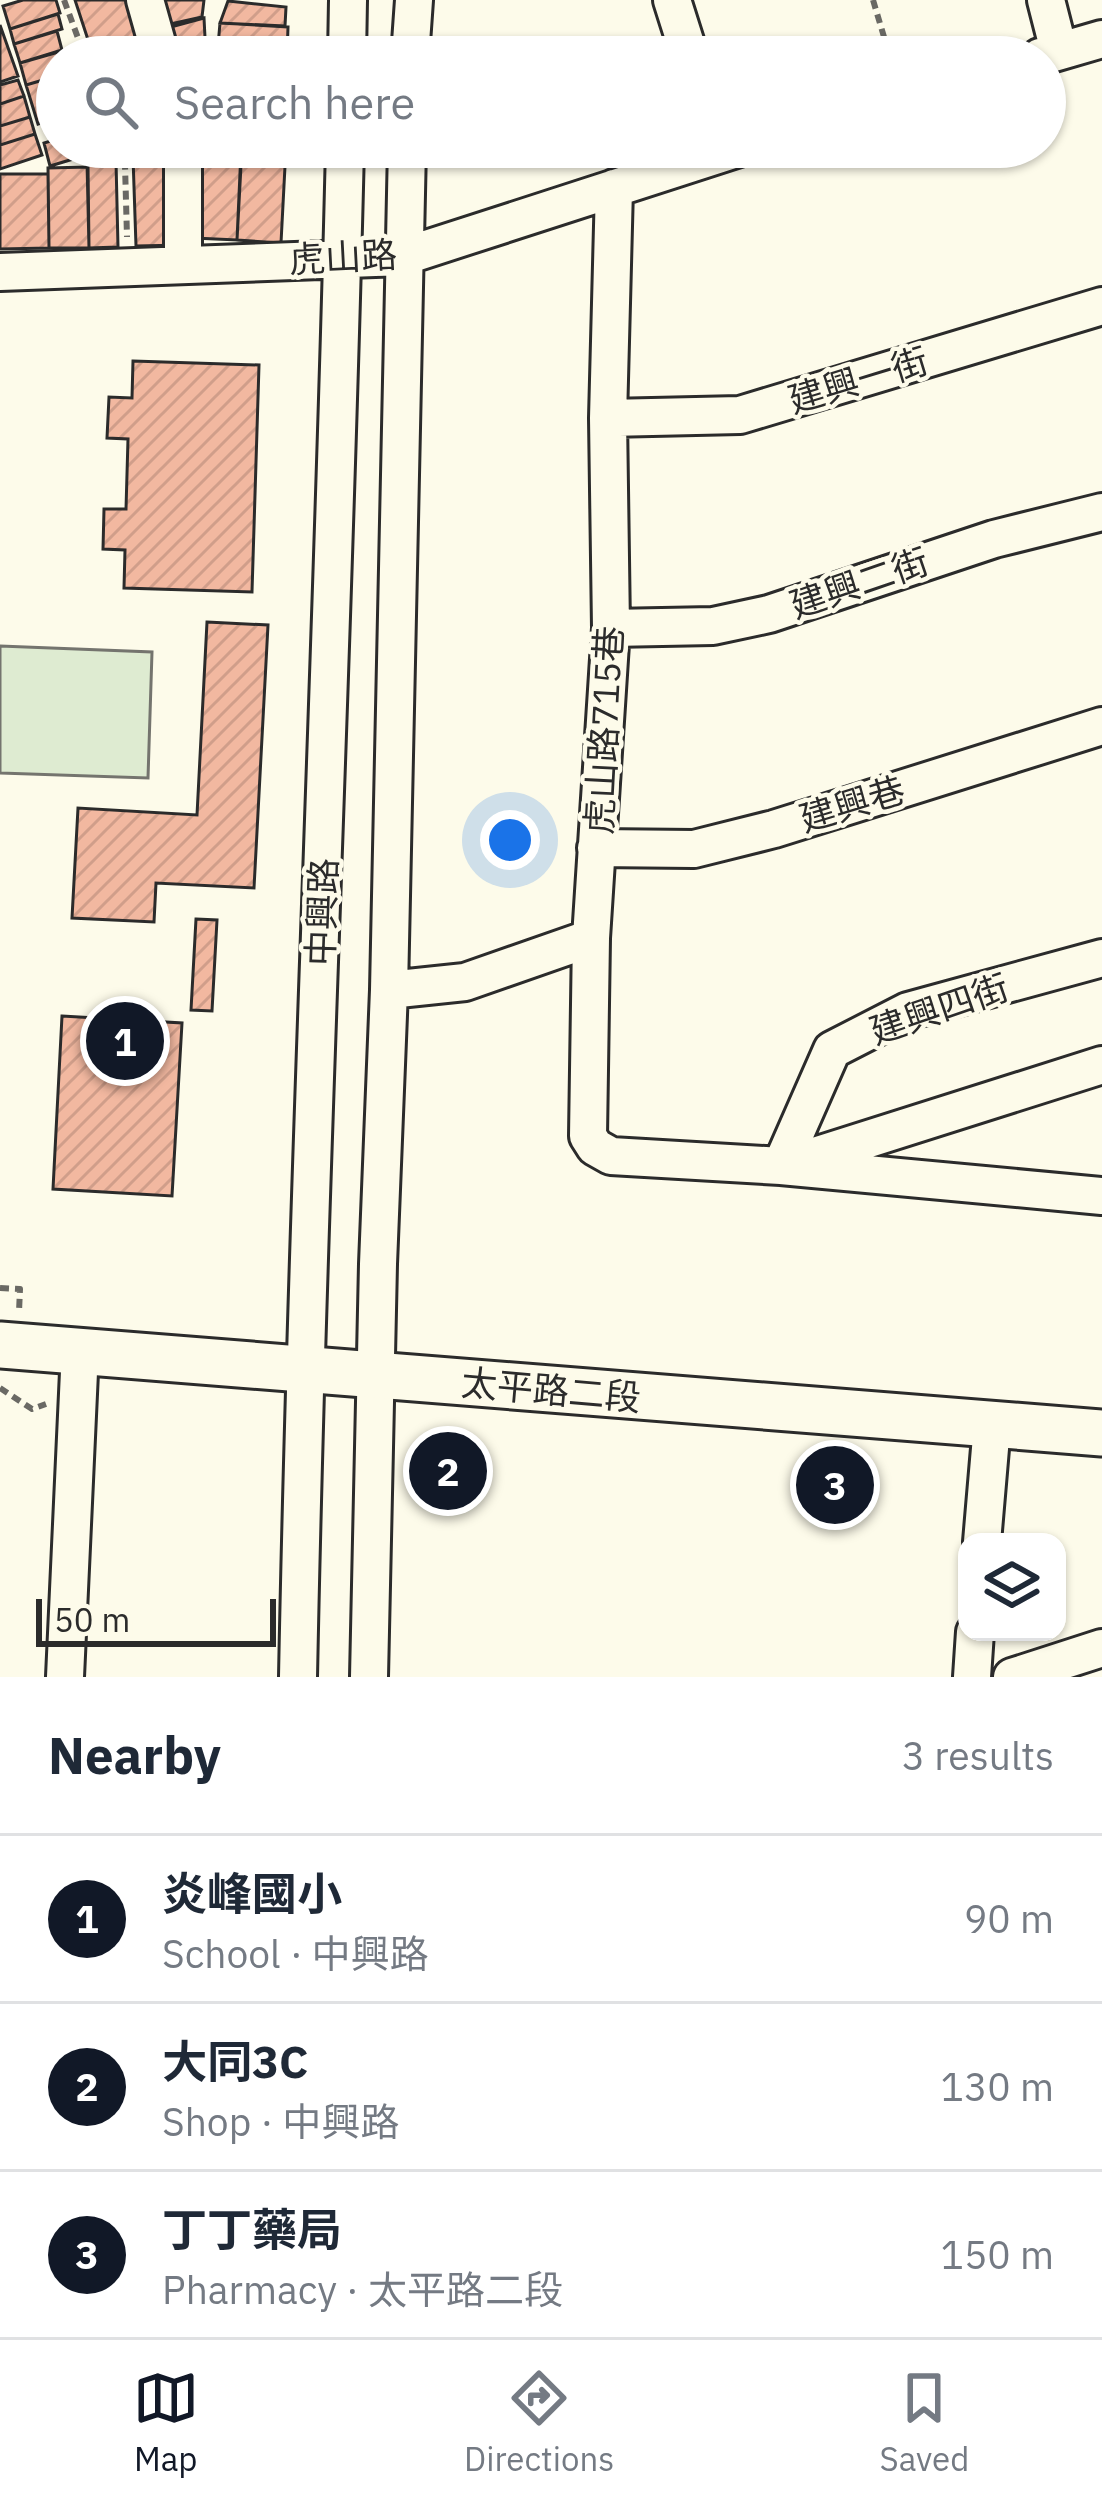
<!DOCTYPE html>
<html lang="en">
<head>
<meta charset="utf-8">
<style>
  body { margin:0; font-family:"IBM Plex Sans","Noto Sans TC",sans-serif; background:#f2f2f3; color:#1f2937 }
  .controls { position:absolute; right:36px; bottom:36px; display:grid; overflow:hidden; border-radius:24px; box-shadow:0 3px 9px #0004 }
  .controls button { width:108px; height:108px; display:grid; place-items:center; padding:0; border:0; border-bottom:3px solid #e0e1e3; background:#fff; color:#1f2937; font:60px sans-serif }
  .scale { position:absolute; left:36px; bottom:30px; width:240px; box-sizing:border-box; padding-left:12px; border:6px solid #2b2b2b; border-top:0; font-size:33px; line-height:42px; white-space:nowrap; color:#2b2b2b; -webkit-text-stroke:9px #fdfbea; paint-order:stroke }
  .you { position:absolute; left:510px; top:840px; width:42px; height:42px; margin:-30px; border:9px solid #fff; border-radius:50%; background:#1a73e8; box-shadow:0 0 0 18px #1a73e833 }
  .badge { display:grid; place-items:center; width:78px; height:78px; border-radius:50%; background:#111827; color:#fff; font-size:39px; font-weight:700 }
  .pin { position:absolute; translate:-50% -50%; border:6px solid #fff; box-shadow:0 3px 12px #0006 }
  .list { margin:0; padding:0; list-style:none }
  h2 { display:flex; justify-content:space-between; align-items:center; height:156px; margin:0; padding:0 48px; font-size:51px }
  h2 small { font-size:39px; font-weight:400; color:#747a83 }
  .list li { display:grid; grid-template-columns:78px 1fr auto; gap:36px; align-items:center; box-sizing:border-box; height:168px; padding:0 48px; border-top:3px solid #e0e1e3 }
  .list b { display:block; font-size:45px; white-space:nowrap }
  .list p { margin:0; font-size:39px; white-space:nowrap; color:#747a83 }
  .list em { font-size:39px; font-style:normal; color:#747a83 }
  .icon { flex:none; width:66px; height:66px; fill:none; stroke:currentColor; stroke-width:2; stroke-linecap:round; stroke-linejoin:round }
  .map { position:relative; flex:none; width:1102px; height:1677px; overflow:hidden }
  .search { position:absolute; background:#fff; box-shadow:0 3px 9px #0004; left:36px; right:36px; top:36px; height:132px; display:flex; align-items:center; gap:30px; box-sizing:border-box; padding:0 42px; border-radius:66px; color:#747a83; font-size:45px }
  .sheet { height:660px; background:#fff }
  nav { display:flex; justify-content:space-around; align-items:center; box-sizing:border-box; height:168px; border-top:3px solid #e0e1e3; background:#fff; font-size:33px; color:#747a83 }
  nav a { display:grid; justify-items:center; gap:6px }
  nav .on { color:#111827 }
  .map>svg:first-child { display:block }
  .park { fill:#deebd1; stroke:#74746e; stroke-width:3 }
  .building { fill:url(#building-hatch); stroke:#2b2b2b; stroke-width:3 }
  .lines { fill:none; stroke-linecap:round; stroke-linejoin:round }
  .minor-casing { stroke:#2b2b2b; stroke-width:42 }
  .major-casing { stroke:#2b2b2b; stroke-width:51 }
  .path { stroke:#6a6964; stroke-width:6; stroke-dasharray:9 6; stroke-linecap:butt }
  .minor { stroke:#fdfbea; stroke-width:36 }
  .major { stroke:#fdfbea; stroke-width:45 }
  .labels { text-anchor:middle; stroke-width:9; stroke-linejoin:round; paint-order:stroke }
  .street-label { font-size:36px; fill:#2b2b2b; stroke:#fdfbea }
</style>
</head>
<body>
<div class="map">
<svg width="1102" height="1677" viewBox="0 0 1102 1677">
  <defs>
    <pattern id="building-hatch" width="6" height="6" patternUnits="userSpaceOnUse" patternTransform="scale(3)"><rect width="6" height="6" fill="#f2b8a0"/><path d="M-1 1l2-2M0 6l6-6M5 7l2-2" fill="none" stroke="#d09e8a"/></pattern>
  </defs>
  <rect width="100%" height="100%" fill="#fdfbea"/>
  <path class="park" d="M0 646 152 652 148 778 0 773Z"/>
  <path class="building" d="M23 0H56L60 13 10 29 3 6Z
    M75 0H135L147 37 93 55Z
    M158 0H204L202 17 166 25Z
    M228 1 286 7 285 26 220 23Z
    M58 14 62 29 14 44 10 29Z
    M204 18 206 57H175L167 28Z
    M220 23 288 27 287 57H217Z
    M0 25 18 76 0 82Z
    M57 31 62 50 20 63 14 44Z
    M147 38 153 57H95L94 55Z
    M69 49 71 57H57V76L26 85 20 63Z
    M57 76V118L38 124 26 85Z
    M18 80 24 96 0 104V85Z
    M24 96 30 117 0 126V104Z
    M30 117 35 134 0 145V126Z
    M35 134 42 155 0 169V145Z
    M57 139V147H113L50 166 44 143Z
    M242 147H286L281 243 237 240Z
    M196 150 241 151 237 240 194 238Z
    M180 156 183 245 136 246 133 157Z
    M116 161 118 247 89 248 87 162Z
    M88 167 89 248H49L48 168Z
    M0 174H48L49 248 0 249Z
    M133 361 259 365 252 592 124 588 125 550 103 549 104 509H126L128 439 107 438 109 397 132 398Z
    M207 622 268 625 254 888 156 883 154 922 72 918 78 808 197 815Z
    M196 919 217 920 212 1011 191 1010Z
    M62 1016 182 1023 172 1196 53 1189Z"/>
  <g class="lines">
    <defs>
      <path id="minor" d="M145 0 161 57
        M672 0 690 57
        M1046 0 1059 51
        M347 57 348 0
        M410 57 414 0
        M1040 57 1102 39
        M183 147V264
        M614 188 608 418 611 628 591 938 588 1136 595 1147 611 1156 781 1166 1102 1196
        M0 272 402 257 742 147
        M608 418 740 415 1102 306
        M611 628 713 626 769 614 994 539 1102 512
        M596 848 694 849 774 829 1102 726
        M389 990 465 982 591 938
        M796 1162 1102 1065
        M781 1166 832 1050 908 1011 1102 958
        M982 1542 992 1425
        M65 1677 80 1350
        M298 1677C308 1167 333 657 345 147
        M369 1677 378 1264 389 990 407 147
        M972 1677 975 1632
        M1012 1677 1102 1648"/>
      <path id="major" d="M0 1345 1102 1433"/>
    </defs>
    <use href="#minor" class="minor-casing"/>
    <use href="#major" class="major-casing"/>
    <path class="path" d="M64 0 85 57
      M873 0 890 57
      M118 147 125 165 127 237
      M0 1288 20 1289 19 1312
      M0 1388 32 1409 46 1404"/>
    <use href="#minor" class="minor"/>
    <use href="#major" class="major"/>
  </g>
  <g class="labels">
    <g class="street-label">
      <text transform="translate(343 257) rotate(-3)" y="13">虎山路</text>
      <text transform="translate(858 380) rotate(-17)" y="13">建興一街</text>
      <text transform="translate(859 583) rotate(-19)" y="13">建興二街</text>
      <text transform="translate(604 730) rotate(-87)" y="13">虎山路715巷</text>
      <text transform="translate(852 804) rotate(-17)" y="13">建興巷</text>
      <text transform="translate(322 912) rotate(-88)" y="13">中興路</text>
      <text transform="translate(939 1009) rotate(-19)" y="13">建興四街</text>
      <text transform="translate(551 1390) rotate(5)" y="13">太平路二段</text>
    </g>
  </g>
</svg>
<div class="controls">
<button><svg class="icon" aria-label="layers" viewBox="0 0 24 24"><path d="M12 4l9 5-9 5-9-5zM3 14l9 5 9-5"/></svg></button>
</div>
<div class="scale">50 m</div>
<div class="you"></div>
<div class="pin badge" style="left:125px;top:1041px">1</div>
<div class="pin badge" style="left:448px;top:1471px">2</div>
<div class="pin badge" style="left:835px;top:1485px">3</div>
<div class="search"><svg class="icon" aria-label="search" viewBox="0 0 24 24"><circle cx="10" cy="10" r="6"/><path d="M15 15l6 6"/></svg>Search here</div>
</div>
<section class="sheet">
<h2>Nearby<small>3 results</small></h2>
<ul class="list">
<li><span class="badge">1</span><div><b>炎峰國小</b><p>School · 中興路</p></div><em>90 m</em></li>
<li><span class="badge">2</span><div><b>大同3C</b><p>Shop · 中興路</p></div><em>130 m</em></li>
<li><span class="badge">3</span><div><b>丁丁藥局</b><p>Pharmacy · 太平路二段</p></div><em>150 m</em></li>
</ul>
</section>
<nav>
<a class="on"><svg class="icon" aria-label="map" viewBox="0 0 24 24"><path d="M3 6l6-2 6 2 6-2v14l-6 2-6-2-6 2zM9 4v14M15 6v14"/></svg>Map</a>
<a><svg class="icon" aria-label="directions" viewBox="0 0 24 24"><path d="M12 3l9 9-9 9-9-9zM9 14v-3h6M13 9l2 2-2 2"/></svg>Directions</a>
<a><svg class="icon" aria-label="saved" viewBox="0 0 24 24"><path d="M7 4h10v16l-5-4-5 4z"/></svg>Saved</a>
</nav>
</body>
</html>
